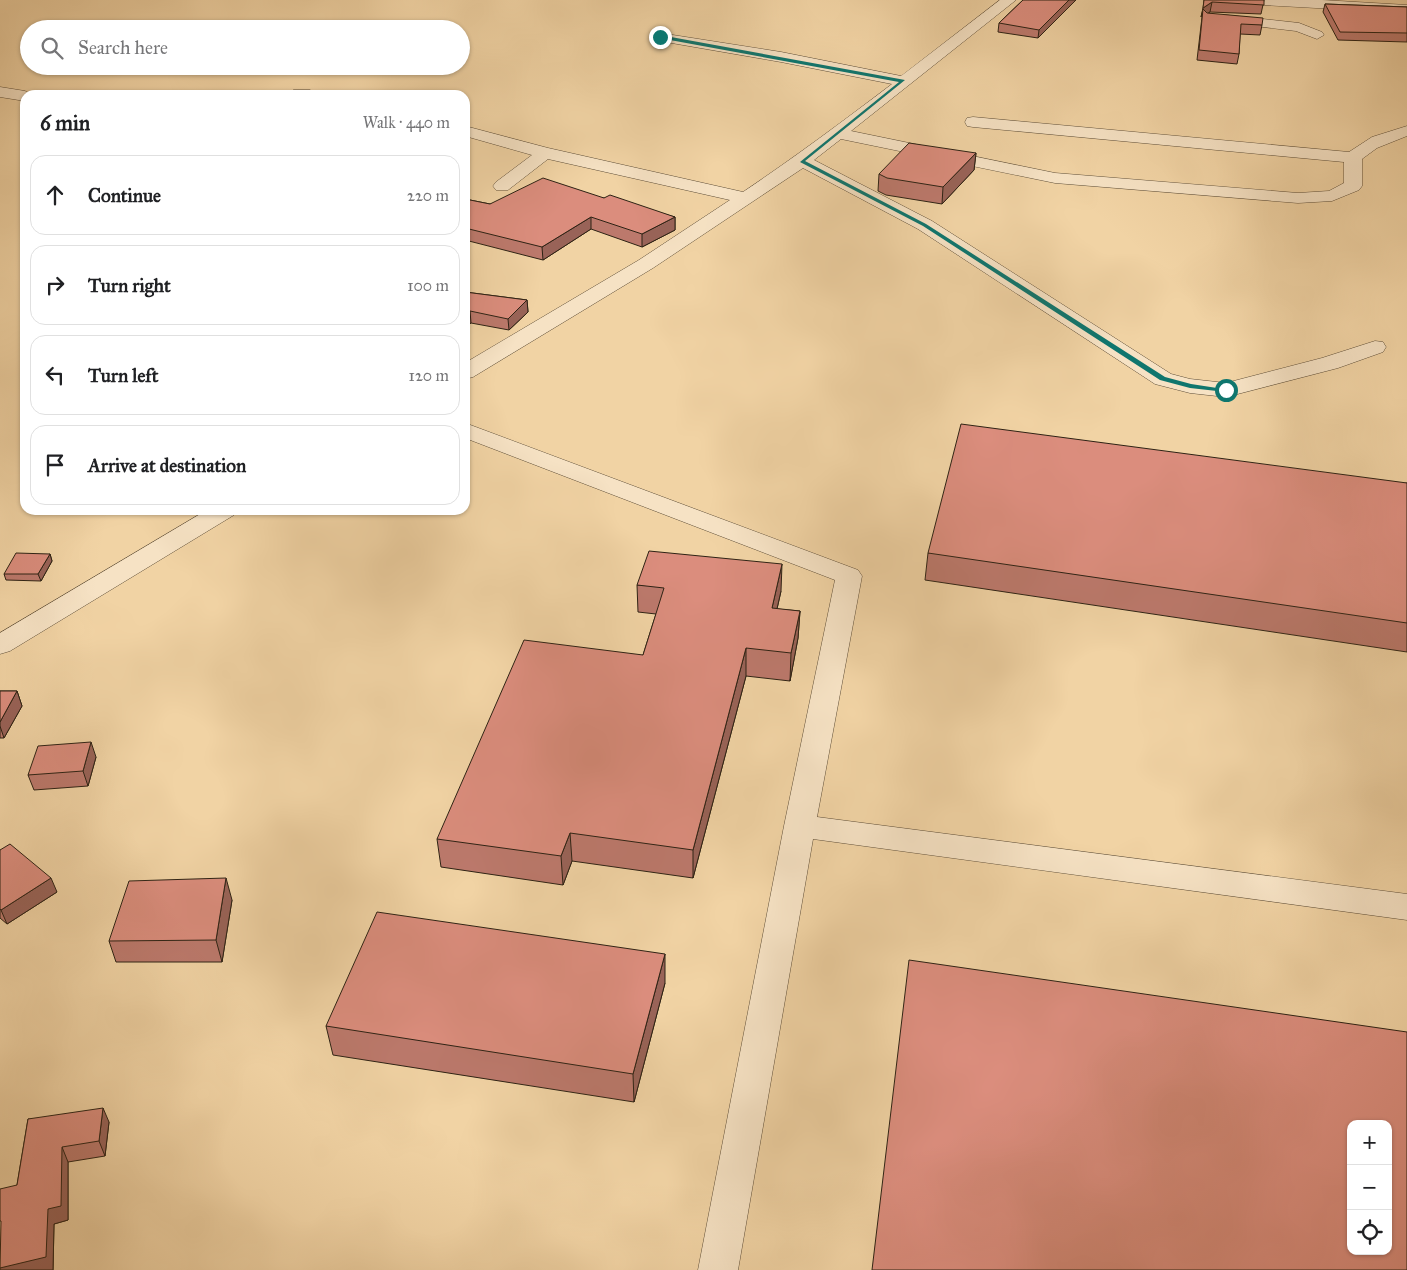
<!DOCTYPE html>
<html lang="en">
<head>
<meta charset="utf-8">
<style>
  body { margin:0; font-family:"IM FELL Great Primer",serif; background:#f2f2f2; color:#202124 }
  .controls { position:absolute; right:15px; bottom:15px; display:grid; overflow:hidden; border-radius:10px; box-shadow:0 1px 4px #0004 }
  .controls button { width:45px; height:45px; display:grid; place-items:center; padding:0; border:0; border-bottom:1px solid #e0e0e0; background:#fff; color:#202124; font:25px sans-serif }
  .stop { position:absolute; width:15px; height:15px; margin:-11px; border:4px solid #0f766e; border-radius:50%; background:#fff }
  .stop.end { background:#0f766e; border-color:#fff; box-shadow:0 1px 5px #0008 }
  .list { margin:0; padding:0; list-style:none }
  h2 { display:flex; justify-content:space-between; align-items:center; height:65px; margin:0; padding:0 20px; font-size:21px }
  h2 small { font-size:16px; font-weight:400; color:#757577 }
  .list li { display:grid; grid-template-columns:32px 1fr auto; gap:15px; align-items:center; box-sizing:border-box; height:80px; margin:0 10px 10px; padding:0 10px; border:1px solid #e0e0e0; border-radius:15px }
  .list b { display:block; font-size:19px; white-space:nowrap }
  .list em { font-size:16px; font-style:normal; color:#757577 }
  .icon { flex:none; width:28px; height:28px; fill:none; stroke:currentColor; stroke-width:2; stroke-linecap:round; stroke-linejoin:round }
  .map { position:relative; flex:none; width:1407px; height:1270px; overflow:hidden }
  .search { position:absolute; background:#fff; box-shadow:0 1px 4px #0004; left:20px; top:20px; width:450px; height:55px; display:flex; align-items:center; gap:12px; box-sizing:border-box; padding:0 18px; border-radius:28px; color:#757577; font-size:19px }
  .panel { position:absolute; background:#fff; box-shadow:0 1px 4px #0004; left:20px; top:90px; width:450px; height:425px; border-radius:15px }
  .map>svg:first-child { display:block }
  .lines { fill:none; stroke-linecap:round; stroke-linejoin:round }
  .minor-casing { stroke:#5e4e38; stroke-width:1 }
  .minor { fill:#f6e2c4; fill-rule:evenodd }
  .wall { fill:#bc796c; stroke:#2d2214 }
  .shaded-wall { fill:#996358; stroke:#2d2214 }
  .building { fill:#db8d7d; stroke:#2d2214; fill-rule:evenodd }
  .route { fill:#0f766e }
</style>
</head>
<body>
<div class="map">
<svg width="1407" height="1270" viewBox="0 0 1407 1270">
  <rect width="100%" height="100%" fill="#f1d3a4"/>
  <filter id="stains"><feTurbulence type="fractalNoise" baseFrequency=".004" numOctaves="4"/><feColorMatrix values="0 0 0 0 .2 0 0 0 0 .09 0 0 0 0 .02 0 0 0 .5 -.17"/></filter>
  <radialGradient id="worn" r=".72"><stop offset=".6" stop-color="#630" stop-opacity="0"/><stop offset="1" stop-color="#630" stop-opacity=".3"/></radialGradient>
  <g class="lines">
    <defs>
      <path id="minor" d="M1000 0H1016L851 131 1055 173 1298 193 1329 191 1344 183V162L973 127 967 126 965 122 967 118 973 117 1349 152 1372 137 1407 126V136L1377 148 1362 159V186L1359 190 1332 201 1298 203 1055 183 841 139 814 160 932 221 1171 374 1190 379 1226 383 1322 358 1375 341 1383 342 1386 347 1383 352 1338 368 1226 397 1190 393 1155 384 918 229 803 168 653 268 473 377 465 379V363L639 260 730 200 548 159 508 190H496L493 186 496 182 532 155 465 136V126L548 148 743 192C795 157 842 122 892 84L781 62 660 41 655 40 653 37 655 34 660 33 781 52 901 76Z
        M1238 0H1322L1407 5V13L1245 4Z
        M1226 15 1299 23 1322 32 1324 35 1317 39 1296 31 1221 22 1219 19Z
        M0 87 25 91 32 95H25V101L0 97Z
        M294 90H310L318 95H286Z
        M465 423 858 570 862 576 817 817 1407 894V920L813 839 738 1270H698L784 826 835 580 465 438Z
        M207 510H237L234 515 10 651 0 654V633Z"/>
    </defs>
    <use href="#minor" class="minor-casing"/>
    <use href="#minor" class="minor"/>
  </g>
  <path class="wall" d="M1023 0H1076L1038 38 998 32 999 23Z
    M1204 0H1264L1261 14 1210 12 1208 13 1262 25 1260 35 1240 34 1239 54 1237 64 1197 60Z
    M1325 4 1407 7V42L1338 40 1323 12Z
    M976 153 974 170 942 204 886 195 878 191 879 174Z
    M604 198 675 217V230L642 247 591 229 543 260 465 240V199L490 204Z
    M465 292 527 300 528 312 509 330 471 323 465 327Z
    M1407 483V652L925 580 928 553Z
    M50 554 52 561 41 581 6 580 4 574Z
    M637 585 781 591 777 609 800 611 798 638 790 681 746 676 693 878 572 861 563 885 441 867 437 839 643 655 656 614 638 612Z
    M0 691H17L22 706 4 738H0Z
    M96 757 88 786 34 790 28 775Z
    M0 850 57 892 7 924 0 918Z
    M232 900 222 962H116L109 941Z
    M665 983 634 1102 333 1055 326 1026Z
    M28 1119 109 1122 105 1156 68 1162V1220L54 1224 53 1270H0L17 1185Z"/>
  <path class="shaded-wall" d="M1069 0H1076L1038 38 1039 30Z
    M1212 2 1210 12 1202 17 1203 9 1201 17 1203 8Z
    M976 153 974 170 942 204 943 187Z
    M591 217V229L543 260 542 247Z
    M675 217V230L642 247V234Z
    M527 300 528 312 509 330 508 319Z
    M470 311 471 323 465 327V315Z
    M50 554 52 561 41 581 38 574Z
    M782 564 781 591 771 635 772 608Z
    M800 611 798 638 790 681 791 653Z
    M746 648V676L693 878V850Z
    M17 691 22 706 4 738 0 726V722Z
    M91 742 96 757 88 786 83 771Z
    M570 833 572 861 563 885 561 856Z
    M51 878 57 892 7 924 1 910Z
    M226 878 232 900 222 962 216 940Z
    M665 954V983L634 1102 633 1074Z
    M103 1108 109 1122 105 1156 99 1141Z
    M62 1147 68 1162V1220L54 1224 53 1270H0V1268L48 1209Z"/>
  <path class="building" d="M1023 0H1069L1039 30 999 23Z
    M1204 0H1264V5L1212 2 1203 8Z
    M1325 4 1407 7V33L1340 32Z
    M1203 9 1207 13 1263 18 1262 25 1241 24 1239 54 1199 50Z
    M909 143 976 153 943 187 887 178 879 174Z
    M543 178 604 198 610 195 675 217 642 234 591 217 542 247 465 228V199L490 204Z
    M465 292 527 300 508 319 470 311 465 315Z
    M961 424 1407 483V623L928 553Z
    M649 551 782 564 772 608 800 611 791 653 746 648 693 850 570 833 561 856 437 839 524 640 643 655 664 588 637 585Z
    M16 553 50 554 38 574H4Z
    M0 691H17L0 722Z
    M91 742 83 771 28 775 38 746Z
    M10 844 51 878 1 910 0 909V850Z
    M226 878 216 940 109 941 129 881Z
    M377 912 665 954 633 1074 326 1026Z
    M909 960 1407 1032V1270H872ZM1351 1124H1388V1251H1351Z
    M103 1108 99 1141 62 1147 61 1206 48 1209 46 1257 0 1268 1 1221H0V1189L17 1185 28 1119Z"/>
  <path class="route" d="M660 35 905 80 805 161 926 224 1165 377 1191 384 1230 390 1226 392 1190 388 1160 380 923 226 800 162 899 82 659 38Z"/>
  <rect width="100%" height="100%" filter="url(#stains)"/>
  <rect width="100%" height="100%" fill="url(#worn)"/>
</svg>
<div class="controls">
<button>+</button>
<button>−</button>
<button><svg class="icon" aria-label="locate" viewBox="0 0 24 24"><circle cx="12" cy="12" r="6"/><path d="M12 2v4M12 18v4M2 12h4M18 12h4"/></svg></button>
</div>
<div class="stop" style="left:1226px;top:390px"></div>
<div class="stop end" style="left:660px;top:37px"></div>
<div class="search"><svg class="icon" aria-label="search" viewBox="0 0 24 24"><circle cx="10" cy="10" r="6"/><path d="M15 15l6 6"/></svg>Search here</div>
<section class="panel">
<h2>6 min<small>Walk · 440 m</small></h2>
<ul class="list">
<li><svg class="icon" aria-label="ahead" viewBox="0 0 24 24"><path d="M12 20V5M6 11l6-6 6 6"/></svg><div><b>Continue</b></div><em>220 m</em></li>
<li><svg class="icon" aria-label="right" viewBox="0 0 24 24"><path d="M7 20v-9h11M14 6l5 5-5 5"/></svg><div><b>Turn right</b></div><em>100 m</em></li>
<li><svg class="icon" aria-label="left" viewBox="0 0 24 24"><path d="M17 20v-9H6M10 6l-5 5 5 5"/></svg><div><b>Turn left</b></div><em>120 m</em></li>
<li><svg class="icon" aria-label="arrive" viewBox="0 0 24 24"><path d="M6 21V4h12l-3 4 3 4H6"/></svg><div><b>Arrive at destination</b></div></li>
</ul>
</section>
</div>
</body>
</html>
